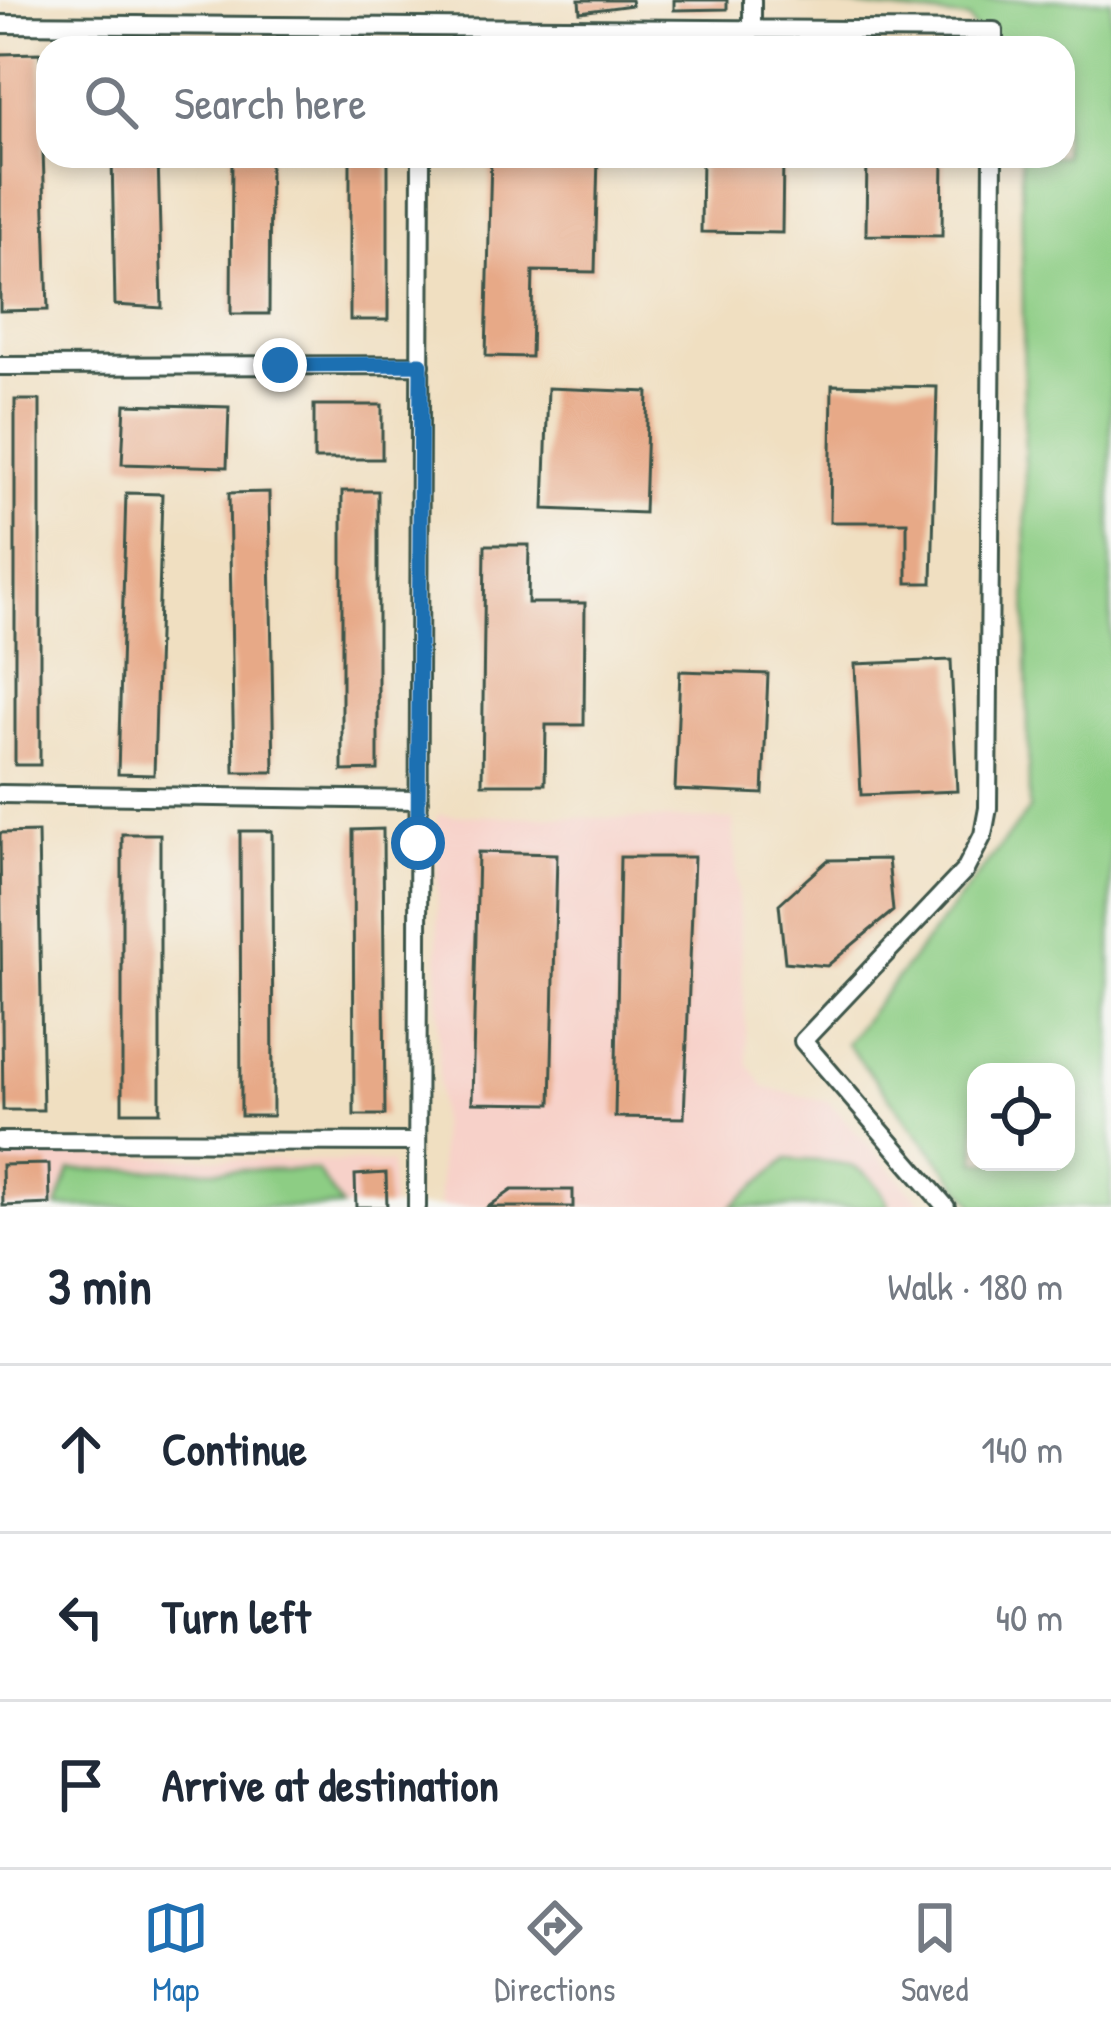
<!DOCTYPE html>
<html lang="en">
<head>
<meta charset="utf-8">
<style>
  body { margin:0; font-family:"Patrick Hand",sans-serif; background:#f6f6f7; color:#1f2937 }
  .controls { position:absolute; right:36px; bottom:36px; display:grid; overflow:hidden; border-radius:24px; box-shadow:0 6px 18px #0003 }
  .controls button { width:108px; height:108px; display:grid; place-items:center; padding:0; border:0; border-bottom:3px solid #e0e1e3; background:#fff; color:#1f2937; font:60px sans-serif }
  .stop { position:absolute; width:36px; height:36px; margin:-27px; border:9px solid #1f6fb2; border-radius:50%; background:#fff }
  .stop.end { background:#1f6fb2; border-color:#fff; box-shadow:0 3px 12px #0008 }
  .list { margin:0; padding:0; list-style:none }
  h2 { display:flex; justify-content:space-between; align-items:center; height:156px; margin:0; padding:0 48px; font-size:51px }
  h2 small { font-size:39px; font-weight:400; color:#747a83 }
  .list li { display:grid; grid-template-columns:78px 1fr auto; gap:36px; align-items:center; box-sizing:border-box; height:168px; padding:0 48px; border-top:3px solid #e0e1e3 }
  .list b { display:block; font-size:45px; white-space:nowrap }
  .list em { font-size:39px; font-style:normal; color:#747a83 }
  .icon { flex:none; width:66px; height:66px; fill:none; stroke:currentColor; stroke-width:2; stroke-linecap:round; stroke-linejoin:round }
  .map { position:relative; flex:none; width:1111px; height:1207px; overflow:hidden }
  .search { position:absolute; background:#fff; box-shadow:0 6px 18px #0003; left:36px; right:36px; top:36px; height:132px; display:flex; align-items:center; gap:30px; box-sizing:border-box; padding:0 42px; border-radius:36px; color:#747a83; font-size:45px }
  .sheet { height:660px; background:#fff }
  nav { display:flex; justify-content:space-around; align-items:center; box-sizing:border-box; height:168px; border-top:3px solid #e0e1e3; background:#fff; font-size:33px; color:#747a83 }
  nav a { display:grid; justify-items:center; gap:6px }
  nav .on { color:#1f6fb2 }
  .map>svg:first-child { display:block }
  .built { fill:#f7d1c9 }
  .green { fill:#8dcd84; stroke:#56855c; stroke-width:3; fill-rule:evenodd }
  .building { fill:#e7a987 }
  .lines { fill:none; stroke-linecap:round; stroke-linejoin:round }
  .minor-casing { stroke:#3e5549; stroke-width:22 }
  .minor { stroke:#fff; stroke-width:16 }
  .route { stroke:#1f6fb2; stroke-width:15 }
</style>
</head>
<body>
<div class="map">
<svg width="1111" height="1207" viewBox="0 0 1111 1207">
  <rect width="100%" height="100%" fill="#f6f6f2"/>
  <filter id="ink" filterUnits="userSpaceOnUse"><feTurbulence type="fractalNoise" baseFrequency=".00833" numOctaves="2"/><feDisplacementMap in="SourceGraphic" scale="24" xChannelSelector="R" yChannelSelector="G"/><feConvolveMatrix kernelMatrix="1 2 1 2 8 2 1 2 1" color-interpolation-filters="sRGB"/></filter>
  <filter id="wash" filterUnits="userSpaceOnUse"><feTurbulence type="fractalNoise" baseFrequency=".004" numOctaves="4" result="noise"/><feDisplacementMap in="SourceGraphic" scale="48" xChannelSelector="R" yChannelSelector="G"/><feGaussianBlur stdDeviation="2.7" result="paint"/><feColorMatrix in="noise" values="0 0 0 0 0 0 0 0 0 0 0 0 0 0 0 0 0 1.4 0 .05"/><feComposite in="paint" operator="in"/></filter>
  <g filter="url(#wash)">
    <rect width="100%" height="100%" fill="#f0dfc1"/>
    <path class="built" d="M437 815 733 820 748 1064 765 1088 828 1101 925 1207H440Z
      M0 1153 391 1163 392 1207H0Z"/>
    <path class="green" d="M799 0H1111V1207H976L846 1043 1029 810 1021 156H1063V48H985L969 19ZM976 1072H1066V1162H976Z
      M787 1159C833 1163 869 1156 889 1207H731Z
      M70 1170H317L342 1207H57Z"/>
    <g id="blocks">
      <path class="building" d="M579 0H631L632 5 580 12Z
        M674 0H727V9L674 10Z
        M40 53 48 310 0 311V54Z
        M112 156H158L162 308 115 305Z
        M232 156H270L269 314H231Z
        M350 156H388V320H350Z
        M491 156H598L595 272 533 271 531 357 486 356Z
        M702 156H783L782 233 701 232Z
        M867 156H943L942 236 866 235Z
        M832 385 937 387 932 583H907V522H830Z
        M548 388 648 392 644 513 544 509Z
        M15 400H40V765H15Z
        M125 404 229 407 227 467 122 464Z
        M314 405H382V459H314Z
        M342 491H378V770L342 771Z
        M269 492 274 772H234L229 493Z
        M126 493 162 494 154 775 118 774Z
        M485 545H529L528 603H585L584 725H546L545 784H482Z
        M951 660 957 791 861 795 855 664Z
        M680 671 768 674 763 794 675 790Z
        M383 829 385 1115H354L353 830Z
        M240 831H272L273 1116H241Z
        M38 832 43 1110H3L0 833Z
        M122 834H160V1112H122Z
        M478 852 557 854 551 1104 472 1103Z
        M620 857H694L684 1118 615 1117Z
        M888 859 893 911 827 966 785 962 779 904 828 860Z
        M49 1164 50 1204 3 1206 2 1165Z
        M386 1173 387 1207H356L355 1175Z
        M512 1190H573V1207H488Z"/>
    </g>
  </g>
  <g filter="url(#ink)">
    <use href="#blocks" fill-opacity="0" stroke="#3e5549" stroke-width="3"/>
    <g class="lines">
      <defs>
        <path id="minor" d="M0 24 994 31V48
          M752 29V0
          M0 366 421 365
          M0 794 419 800
          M0 1141 417 1142
          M417 1207 421 156
          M946 1207 803 1041 965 870 983 835 988 808 993 156"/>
      </defs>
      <use href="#minor" class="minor-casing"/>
      <use href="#minor" class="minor"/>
    </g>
  </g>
  <g class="lines" filter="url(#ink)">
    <path class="route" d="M280 365 421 364 418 843"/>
  </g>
</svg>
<div class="controls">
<button><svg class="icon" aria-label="locate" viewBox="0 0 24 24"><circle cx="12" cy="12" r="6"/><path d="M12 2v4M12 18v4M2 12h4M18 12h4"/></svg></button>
</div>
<div class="stop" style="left:418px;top:843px"></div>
<div class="stop end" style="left:280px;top:365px"></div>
<div class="search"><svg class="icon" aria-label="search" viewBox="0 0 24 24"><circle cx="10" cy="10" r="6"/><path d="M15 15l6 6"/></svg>Search here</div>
</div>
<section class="sheet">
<h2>3 min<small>Walk · 180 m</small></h2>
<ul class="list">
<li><svg class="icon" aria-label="ahead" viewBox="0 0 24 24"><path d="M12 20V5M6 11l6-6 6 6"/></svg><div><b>Continue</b></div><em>140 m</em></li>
<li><svg class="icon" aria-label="left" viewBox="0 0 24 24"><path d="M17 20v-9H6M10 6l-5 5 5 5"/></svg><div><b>Turn left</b></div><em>40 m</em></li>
<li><svg class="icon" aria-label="arrive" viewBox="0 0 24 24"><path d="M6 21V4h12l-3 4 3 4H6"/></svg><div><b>Arrive at destination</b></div></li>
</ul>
</section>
<nav>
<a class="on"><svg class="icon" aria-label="map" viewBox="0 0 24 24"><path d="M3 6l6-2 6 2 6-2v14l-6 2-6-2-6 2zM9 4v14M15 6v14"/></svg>Map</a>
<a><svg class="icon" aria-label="directions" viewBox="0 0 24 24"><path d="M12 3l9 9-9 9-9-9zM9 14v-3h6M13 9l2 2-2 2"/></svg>Directions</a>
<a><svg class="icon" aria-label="saved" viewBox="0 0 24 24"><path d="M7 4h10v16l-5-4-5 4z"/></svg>Saved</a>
</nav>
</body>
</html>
